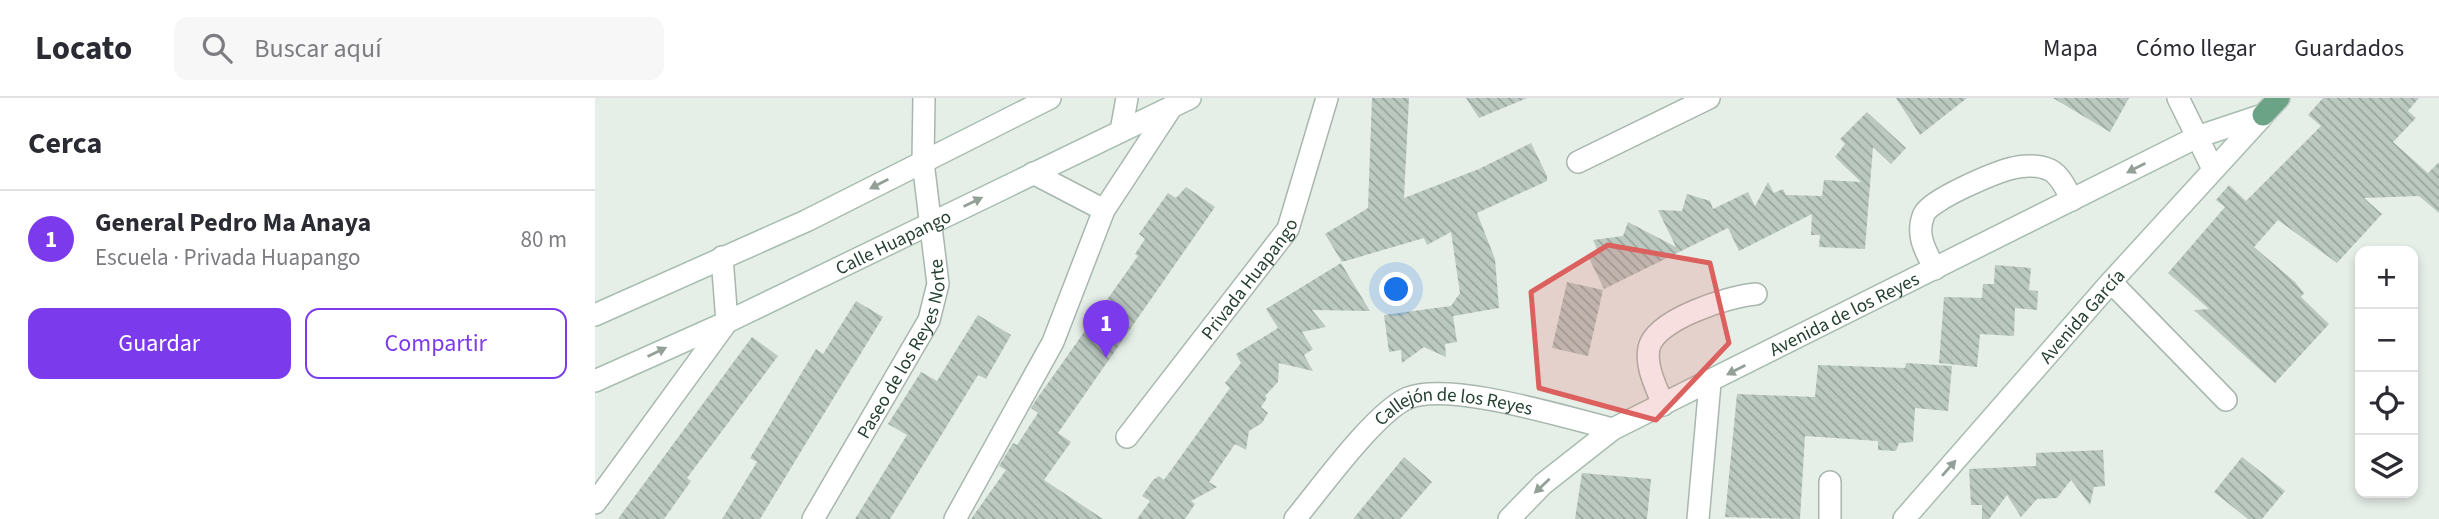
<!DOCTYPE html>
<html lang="es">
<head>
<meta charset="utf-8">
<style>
  body { margin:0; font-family:"Source Sans 3",sans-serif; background:#f7f7f7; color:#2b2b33 }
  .controls { position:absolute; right:21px; bottom:21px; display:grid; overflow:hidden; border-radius:14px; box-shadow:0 4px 10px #0003 }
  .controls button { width:63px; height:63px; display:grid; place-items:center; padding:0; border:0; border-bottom:2px solid #e1e1e2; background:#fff; color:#2b2b33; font:35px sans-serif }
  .you { position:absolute; left:802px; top:192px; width:24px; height:24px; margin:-18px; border:5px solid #fff; border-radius:50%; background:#1a73e8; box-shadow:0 0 0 10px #1a73e833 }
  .badge { display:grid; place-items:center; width:46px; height:46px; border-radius:50%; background:#7c3aed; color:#fff; font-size:23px; font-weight:700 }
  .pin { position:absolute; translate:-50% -58px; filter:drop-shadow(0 2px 4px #0008) }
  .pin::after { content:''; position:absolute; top:37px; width:24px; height:21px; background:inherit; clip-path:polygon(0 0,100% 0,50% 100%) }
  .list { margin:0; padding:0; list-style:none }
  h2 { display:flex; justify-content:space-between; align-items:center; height:91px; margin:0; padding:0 28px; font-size:30px }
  h2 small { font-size:23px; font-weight:400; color:#7c7c81 }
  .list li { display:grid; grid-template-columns:46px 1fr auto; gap:21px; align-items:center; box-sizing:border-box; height:98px; padding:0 28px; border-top:2px solid #e1e1e2 }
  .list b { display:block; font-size:26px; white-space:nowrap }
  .list p { margin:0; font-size:23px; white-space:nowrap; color:#7c7c81 }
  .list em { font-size:23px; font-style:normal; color:#7c7c81 }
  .actions { display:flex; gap:14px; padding:21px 28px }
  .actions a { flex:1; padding:16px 0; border:2px solid #7c3aed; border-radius:14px; text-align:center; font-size:24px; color:#7c3aed }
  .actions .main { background:#7c3aed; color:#fff }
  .icon { flex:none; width:38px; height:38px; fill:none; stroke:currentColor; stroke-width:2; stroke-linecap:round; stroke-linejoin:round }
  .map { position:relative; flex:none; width:1844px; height:421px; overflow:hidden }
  header { display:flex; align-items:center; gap:42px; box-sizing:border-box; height:98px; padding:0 35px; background:#fff; border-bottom:2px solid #e1e1e2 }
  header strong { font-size:33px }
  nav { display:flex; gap:38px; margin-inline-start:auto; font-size:24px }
  .search { width:490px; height:63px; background:#f7f7f7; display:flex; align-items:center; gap:18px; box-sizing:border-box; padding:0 24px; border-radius:14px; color:#7c7c81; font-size:26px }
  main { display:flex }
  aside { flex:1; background:#fff }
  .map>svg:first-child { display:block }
  .building { fill:url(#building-back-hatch) }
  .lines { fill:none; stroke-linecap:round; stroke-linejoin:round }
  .street-casing { stroke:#a8b7ae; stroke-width:24 }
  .secondary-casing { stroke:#a7bdb0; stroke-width:24 }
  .primary-casing { stroke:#c2cac6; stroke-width:24 }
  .street { stroke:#fff; stroke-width:21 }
  .secondary { stroke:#fff; stroke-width:21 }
  .primary { stroke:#6ba387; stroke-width:21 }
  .oneway { fill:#92a098 }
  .marked { fill:#db605e; fill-opacity:0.2; stroke:#db605e; stroke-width:5; stroke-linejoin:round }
  .labels { text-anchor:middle; stroke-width:5; stroke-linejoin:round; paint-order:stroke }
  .street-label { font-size:19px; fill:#254132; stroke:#f7fbf8 }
</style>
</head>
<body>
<header>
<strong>Locato</strong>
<div class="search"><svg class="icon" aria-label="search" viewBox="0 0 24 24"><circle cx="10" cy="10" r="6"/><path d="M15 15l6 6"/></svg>Buscar aquí</div>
<nav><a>Mapa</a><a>Cómo llegar</a><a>Guardados</a></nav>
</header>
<main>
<aside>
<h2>Cerca<small></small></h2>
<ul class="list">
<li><span class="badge">1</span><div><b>General Pedro Ma Anaya</b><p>Escuela · Privada Huapango</p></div><em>80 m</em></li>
</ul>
<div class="actions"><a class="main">Guardar</a><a>Compartir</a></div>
</aside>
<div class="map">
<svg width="1844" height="421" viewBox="0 0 1844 421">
  <defs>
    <pattern id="building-back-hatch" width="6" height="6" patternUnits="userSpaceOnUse" patternTransform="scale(1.75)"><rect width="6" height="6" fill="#bbc9c1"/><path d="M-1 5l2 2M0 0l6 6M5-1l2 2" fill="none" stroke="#98a59d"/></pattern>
  </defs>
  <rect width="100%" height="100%" fill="#e6eee8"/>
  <path class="building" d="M777 0H814L809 100 884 71 936 45 952 78V83L882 115 900 161 904 210 858 218 862 244 850 246 851 259 829 249 807 265 806 252 794 254 789 217 856 208 865 195 856 134 832 147 829 140 747 164 730 136 773 110Z
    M871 0H932L884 20Z
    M1301 0H1372L1325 37Z
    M1458 0H1534L1515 34Z
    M1728 0H1824L1813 13 1821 20 1798 44 1833 75 1844 64V115L1824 98 1769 100 1787 116 1742 165 1683 122 1659 149 1700 184 1709 195 1706 199 1734 226 1680 285 1599 212 1614 211 1573 175 1630 109 1621 102 1634 87 1651 103 1726 28 1713 17Z
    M1272 14 1311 50 1296 66 1278 49 1270 151 1224 149 1225 137H1216L1217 116 1144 153 1133 130 1009 191 993 158 1003 153 998 142 1028 138 1033 124 1081 149 1063 112 1087 113 1092 96 1115 103 1118 111 1153 94 1160 108 1173 84 1179 95 1188 91 1191 97 1227 98 1229 82 1266 84 1240 59 1250 46 1245 41Z
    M591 89 620 109 463 335 476 344 449 382 508 421H376L411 372 404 368 418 345 422 347 443 315 436 310 441 302 543 158 540 156 550 141 544 136 573 95 581 100Z
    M746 165 775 213 717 212 731 229 707 234 718 251 709 257 718 273 684 265 683 284 670 298 672 300 666 309 673 315 667 325 654 333 651 352 640 346 614 384 622 389 596 403 600 406 590 421H542L555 403 547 398 558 382 564 378 569 382 635 290 630 285 646 265 641 256 683 230 671 211Z
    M1400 167 1436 170 1434 192 1443 193 1442 212 1420 210 1419 238 1385 236 1382 269 1344 265 1349 199 1387 200 1388 186H1399Z
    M972 184 1008 192 993 258 957 250Z
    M261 203 288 219 205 355 165 421H127L162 364 155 360 221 251 228 256Z
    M383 217 416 237 391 281 383 277 295 421H260L312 337 293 326 326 274 342 283Z
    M157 239 183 258 92 380 96 383 69 421H23Z
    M1311 265 1357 268 1353 313 1320 310 1318 344 1304 345 1301 353 1283 352V343L1210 338 1205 421 1130 419 1142 296 1220 299 1223 267 1310 270Z
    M1508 352 1510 388 1499 389 1495 407 1476 382 1462 400 1442 401 1426 419 1412 397 1394 421H1387V407H1376L1374 371 1441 368V355Z
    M809 359 837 384 805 421H758Z
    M1647 359 1690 393 1667 421H1653L1619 394Z
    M987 375 1056 381 1052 421H980Z"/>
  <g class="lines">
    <defs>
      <g id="street">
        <path d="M1583 0 1618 71"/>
        <path d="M526 33 532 0"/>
        <path d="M983 64 1114 0"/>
        <path d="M438 75 509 112"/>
        <path d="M1340 171C1331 154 1320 137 1329 116 1336 101 1401 74 1418 70 1429 67 1445 67 1455 72 1465 77 1472 92 1477 102"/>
        <path d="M1516 184 1631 302"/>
        <path d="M1068 307C1062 290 1050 269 1054 250 1060 221 1135 198 1161 196"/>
        <path id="s1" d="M532 339 693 131 732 0"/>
        <path d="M1235 384V421"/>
        <path d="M0 405 132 224 127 159"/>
        <path id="s2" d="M218 421 334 222 343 186 328 64 329 0"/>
        <path d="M360 421 458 244 509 112 576 10"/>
        <path id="s3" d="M700 421C725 391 780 314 813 300 855 283 972 320 1018 331"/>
        <path d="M1103 421 1115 285"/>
      </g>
      <g id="secondary">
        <path d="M0 217 211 123 455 0"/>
        <path id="s4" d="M0 283 132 224 595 0"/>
        <path id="s5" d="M914 421 948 386 1018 331 1602 39 1668 17"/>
        <path id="s6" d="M1309 421 1516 184 1666 20"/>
      </g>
      <path id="primary" d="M1668 17 1684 0"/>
    </defs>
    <use href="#street" class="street-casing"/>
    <use href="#secondary" class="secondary-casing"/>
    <use href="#primary" class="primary-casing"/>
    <use href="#street" class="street"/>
    <use href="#secondary" class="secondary"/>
    <use href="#primary" class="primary"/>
  </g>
  <defs><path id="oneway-solid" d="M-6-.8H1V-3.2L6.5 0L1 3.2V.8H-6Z" transform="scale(1.75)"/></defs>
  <g class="oneway">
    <use href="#oneway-solid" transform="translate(1541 70) rotate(153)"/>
    <use href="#oneway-solid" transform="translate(284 86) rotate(153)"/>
    <use href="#oneway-solid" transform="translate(378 104) rotate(-26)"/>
    <use href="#oneway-solid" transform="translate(62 254) rotate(-26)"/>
    <use href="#oneway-solid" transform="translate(1141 272) rotate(153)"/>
    <use href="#oneway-solid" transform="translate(1354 370) rotate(-49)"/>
    <use href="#oneway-solid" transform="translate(947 388) rotate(137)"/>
  </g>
  <path class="marked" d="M1013 147 1115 165 1134 245 1061 322 944 290 936 194Z"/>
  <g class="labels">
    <g class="street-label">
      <text dy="7" stroke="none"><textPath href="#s4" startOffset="329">Calle Huapango</textPath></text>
      <text dy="7" stroke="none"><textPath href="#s1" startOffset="200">Privada Huapango</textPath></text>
      <text dy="7" stroke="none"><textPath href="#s5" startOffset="396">Avenida de los Reyes</textPath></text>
      <text dy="7" stroke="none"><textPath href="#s6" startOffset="270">Avenida García</textPath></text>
      <text dy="7" stroke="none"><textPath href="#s2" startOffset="194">Paseo de los Reyes Norte</textPath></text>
      <text dy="7" stroke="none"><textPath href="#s3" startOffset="210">Callejón de los Reyes</textPath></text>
    </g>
  </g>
</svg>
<div class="controls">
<button>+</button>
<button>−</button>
<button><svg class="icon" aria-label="locate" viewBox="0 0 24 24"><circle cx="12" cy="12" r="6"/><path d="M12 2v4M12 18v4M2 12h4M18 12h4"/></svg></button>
<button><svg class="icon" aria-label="layers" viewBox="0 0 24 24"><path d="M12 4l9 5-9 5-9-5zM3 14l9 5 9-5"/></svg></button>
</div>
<div class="you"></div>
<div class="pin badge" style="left:511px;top:260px">1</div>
</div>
</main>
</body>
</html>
